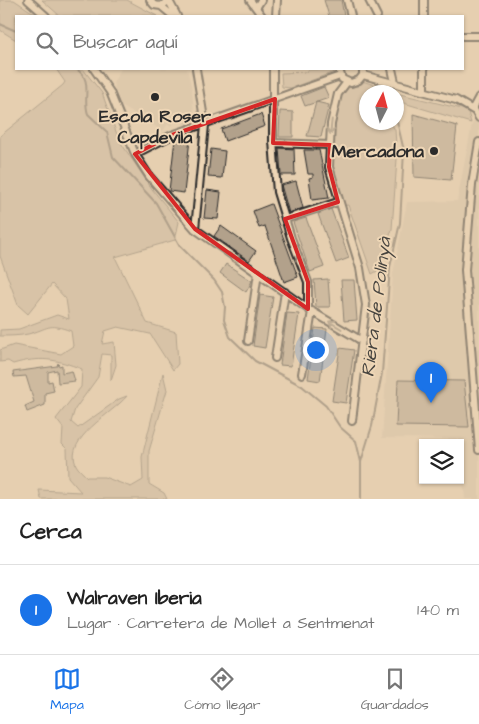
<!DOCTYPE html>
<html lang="es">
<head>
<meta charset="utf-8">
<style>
  body { margin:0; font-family:"Architects Daughter",sans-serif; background:#f2f2f2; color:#222 }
  .controls { position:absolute; right:15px; bottom:15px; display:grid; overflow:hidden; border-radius:0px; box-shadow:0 1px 4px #0004 }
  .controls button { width:45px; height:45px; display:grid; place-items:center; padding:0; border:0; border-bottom:1px solid #e0e0e0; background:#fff; color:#222; font:25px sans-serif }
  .compass { position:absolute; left:359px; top:85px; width:45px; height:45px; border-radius:50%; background:#fff; box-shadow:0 1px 4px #0004; rotate:6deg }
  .you { position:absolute; left:315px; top:349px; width:18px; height:18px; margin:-12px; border:4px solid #fff; border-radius:50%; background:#1a73e8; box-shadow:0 0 0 8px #1a73e833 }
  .badge { display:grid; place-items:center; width:32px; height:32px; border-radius:50%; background:#1a73e8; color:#fff; font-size:16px; font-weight:700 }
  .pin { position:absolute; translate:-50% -41px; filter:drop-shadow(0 1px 2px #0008) }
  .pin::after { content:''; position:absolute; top:26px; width:18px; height:15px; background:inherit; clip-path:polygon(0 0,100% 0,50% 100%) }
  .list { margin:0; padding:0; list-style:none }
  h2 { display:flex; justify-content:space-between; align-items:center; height:65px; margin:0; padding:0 20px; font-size:21px }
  h2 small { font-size:16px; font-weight:400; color:#767676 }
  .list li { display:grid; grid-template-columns:32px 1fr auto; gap:15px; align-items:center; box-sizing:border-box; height:90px; padding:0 20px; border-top:1px solid #e0e0e0 }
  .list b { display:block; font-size:19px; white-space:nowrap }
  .list p { margin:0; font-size:16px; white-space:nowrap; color:#767676 }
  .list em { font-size:16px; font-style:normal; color:#767676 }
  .icon { flex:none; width:28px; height:28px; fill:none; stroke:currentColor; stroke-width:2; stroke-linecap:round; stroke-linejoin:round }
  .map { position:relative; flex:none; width:479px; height:499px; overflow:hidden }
  .search { position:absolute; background:#fff; box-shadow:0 1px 4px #0004; left:15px; right:15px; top:15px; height:55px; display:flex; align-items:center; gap:12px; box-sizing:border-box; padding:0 18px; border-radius:0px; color:#767676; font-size:19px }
  .sheet { height:155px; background:#fff }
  nav { display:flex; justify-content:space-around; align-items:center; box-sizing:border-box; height:70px; border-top:1px solid #e0e0e0; background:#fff; font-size:14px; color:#767676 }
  nav a { display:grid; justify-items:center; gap:2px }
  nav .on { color:#1a73e8 }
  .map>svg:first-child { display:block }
  .built { fill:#d6c1a5 }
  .green { fill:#c8b49b; stroke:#7a7063 }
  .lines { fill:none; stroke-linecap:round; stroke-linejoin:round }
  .stream { stroke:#6f665b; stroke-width:2 }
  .building { fill:#b2a18b; stroke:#2b2b2b }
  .minor-casing { stroke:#2b2b2b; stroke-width:10 }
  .minor { stroke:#eed6b6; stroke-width:6 }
  .oneway { stroke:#8c8070 }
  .marked { fill:none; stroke:#d62828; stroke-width:4; stroke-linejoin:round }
  .poi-dot { fill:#2b2b2b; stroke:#eed6b6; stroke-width:2 }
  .labels { text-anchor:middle; stroke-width:4; stroke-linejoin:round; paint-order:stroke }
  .poi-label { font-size:18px; font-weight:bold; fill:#2b2b2b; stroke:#eed6b6 }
  .water-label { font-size:19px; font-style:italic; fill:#47443f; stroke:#eed6b6 }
</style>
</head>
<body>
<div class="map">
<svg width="479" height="499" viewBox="0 0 479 499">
  <rect width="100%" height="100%" fill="#e6cfb0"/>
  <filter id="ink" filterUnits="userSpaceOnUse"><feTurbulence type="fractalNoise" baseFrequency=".02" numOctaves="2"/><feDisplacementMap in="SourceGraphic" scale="10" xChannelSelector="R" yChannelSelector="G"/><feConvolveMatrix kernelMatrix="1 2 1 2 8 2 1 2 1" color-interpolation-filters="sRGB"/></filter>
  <g filter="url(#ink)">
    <path class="built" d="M121 69H187L192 89 195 124 187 126 176 119 172 126 168 124 163 131 121 106 113 83Z
      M479 116V499H465L458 439 382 438 393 274 407 202 457 201 472 124Z"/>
    <path class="green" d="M0 0H14L38 16H16V40L0 30Z
      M42 0H127L157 16H60Z
      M56 69H83L102 93 119 140 152 189 179 222 175 240 115 257 147 323 176 332 178 364 173 370 150 334 118 327 105 331 102 344 114 342 116 365 111 380V355L102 354 98 377 75 409 71 422 78 428 119 399 127 396C112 414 64 438 76 465 78 469 84 474 87 477H104L131 487 143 480 142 457 163 373 167 390 149 451V484L164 493 167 499H41L39 490 81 492 68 477 67 449 62 444 63 428 56 419 81 387 82 369C56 359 40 356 13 364L8 361 0 362V350L14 345 61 354 73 346 71 331C47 322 49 329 28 334 19 336 9 336 0 336V330L19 329 57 315 69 319 66 299 52 284 28 314 18 305 0 256V136L63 85 65 82Z
      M309 69H334V72L291 88 282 87 281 73 307 72Z
      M359 80 396 92H366V122L391 123 395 130 397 159 392 229 379 270 372 274 348 205 342 206 331 166 333 124 340 95 349 86H358L351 83Z
      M396 93 462 109 468 112 471 123 397 101Z"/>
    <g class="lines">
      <path class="stream" d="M0 24 16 31
        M76 69C94 80 82 98 88 114L107 132 113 157 156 203 180 246 214 280 222 292 225 307 224 320 230 337 255 361 302 386 326 406 340 427 356 441 361 462
        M361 499V462L372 426 382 373 390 267 400 223 404 151 396 117"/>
    </g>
    <path class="building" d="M324 0H341L344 16H329Z
      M324 87 329 98 305 106 301 96Z
      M316 102 329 105 321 137 307 136Z
      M280 111 293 112V137H279Z
      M261 114 265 126 225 141 221 129Z
      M413 114 457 126 451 180 414 177Z
      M180 138 190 139 184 193 169 191 175 139Z
      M279 148 294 149 295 175H281Z
      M211 149 225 151 222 178 208 177Z
      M304 150H319L329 198 312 200 309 178 313 177V174H308Z
      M296 181 303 208 289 213 281 185Z
      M207 190 221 192 218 219 204 218Z
      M271 204 298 277 284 282 265 226 259 228 253 211Z
      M331 209 349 258 336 263 318 214Z
      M306 218 324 267 310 272 293 222Z
      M221 226 256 251 249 261 214 236Z
      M226 264 252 281 246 292 220 273Z
      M328 279 330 307H316L314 280Z
      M341 280H354L357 320 344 321Z
      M260 295 273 297 265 348 253 346Z
      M287 313 299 314 291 366 280 365Z
      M315 328 327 329 320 381 308 379Z
      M340 348 354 350 346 403 332 401Z
      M58 363 59 366 62 365V373L72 371 75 381 58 383 57 370 48 372V382L52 381 54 391 45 393V405L27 412 25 406 34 402 26 376 14 377 13 372 57 366Z
      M398 380 464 381 469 427 396 426Z"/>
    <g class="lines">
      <defs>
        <path id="minor" d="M28 0 46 16
          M150 0 154 5 161 6 170 0
          M250 0 262 16
          M347 0 351 16
          M369 0 377 16
          M169 1 177 16
          M161 6 173 16
          M256 8 261 0
          M276 16 277 0
          M424 16V0
          M463 36H479
          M94 69 110 92 135 154 149 176 195 229 308 309 362 341
          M273 69V141L277 192 291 238 308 282V309
          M339 69 342 79 351 83 359 80 363 75V69
          M392 69 395 82
          M363 75 456 100 473 110
          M347 82 338 94 331 124 329 167 360 268 366 305 352 421
          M424 90V69
          M479 97 473 108 479 118
          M479 142 472 185 465 270 479 450
          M273 143 330 145
          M135 154 172 135 340 76
          M285 219 338 202
          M195 229 205 125 196 69
          M248 341 258 273
          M275 358 285 292
          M302 374 312 311"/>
      </defs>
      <use href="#minor" class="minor-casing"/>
      <use href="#minor" class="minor"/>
    </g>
    <defs><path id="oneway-shaft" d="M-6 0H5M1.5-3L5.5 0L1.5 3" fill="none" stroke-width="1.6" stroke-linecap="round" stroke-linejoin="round" transform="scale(1.25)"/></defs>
    <g class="oneway">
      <use href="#oneway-shaft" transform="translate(331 127) rotate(96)"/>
      <use href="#oneway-shaft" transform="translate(235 257) rotate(35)"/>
      <use href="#oneway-shaft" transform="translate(300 261) rotate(-111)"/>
      <use href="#oneway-shaft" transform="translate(335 325) rotate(-149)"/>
    </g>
  </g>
  <path d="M0 0H479V499H0ZM275 99 273 143 330 145 329 167 338 202 285 219 308 282V309L195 229 135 154 172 135Z" fill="#e6cfb0" fill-opacity=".55" fill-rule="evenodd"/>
  <path class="marked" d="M275 99 273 143 330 145 329 167 338 202 285 219 308 282V309L195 229 135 154 172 135Z"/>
  <g class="poi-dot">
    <circle cx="155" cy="97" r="5"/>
    <circle cx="434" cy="151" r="5"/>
  </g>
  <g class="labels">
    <g class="poi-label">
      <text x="155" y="122">Escola Roser<tspan x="155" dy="21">Capdevila</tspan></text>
      <text x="424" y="157" text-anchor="end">Mercadona</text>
    </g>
    <g class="water-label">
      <text transform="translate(375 307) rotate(-83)" y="7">Riera de Polinyà</text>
    </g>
  </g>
</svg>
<div class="controls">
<button><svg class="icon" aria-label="layers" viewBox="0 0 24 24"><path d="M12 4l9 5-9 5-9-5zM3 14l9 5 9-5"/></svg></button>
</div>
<svg class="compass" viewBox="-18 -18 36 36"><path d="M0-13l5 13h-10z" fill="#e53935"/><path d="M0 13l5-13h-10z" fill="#767676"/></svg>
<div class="you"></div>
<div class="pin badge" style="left:431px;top:403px">1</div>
<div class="search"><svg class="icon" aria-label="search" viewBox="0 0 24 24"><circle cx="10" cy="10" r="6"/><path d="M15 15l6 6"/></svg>Buscar aquí</div>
</div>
<section class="sheet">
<h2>Cerca<small></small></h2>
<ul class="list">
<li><span class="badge">1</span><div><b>Walraven Iberia</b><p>Lugar · Carretera de Mollet a Sentmenat</p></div><em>140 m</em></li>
</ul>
</section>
<nav>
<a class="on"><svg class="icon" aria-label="map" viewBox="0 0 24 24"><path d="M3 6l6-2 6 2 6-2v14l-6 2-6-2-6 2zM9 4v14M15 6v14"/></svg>Mapa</a>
<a><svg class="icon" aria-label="directions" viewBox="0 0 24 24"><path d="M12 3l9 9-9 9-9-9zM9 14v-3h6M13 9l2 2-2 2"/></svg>Cómo llegar</a>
<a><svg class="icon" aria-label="saved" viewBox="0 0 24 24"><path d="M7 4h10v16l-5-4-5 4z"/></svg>Guardados</a>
</nav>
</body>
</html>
